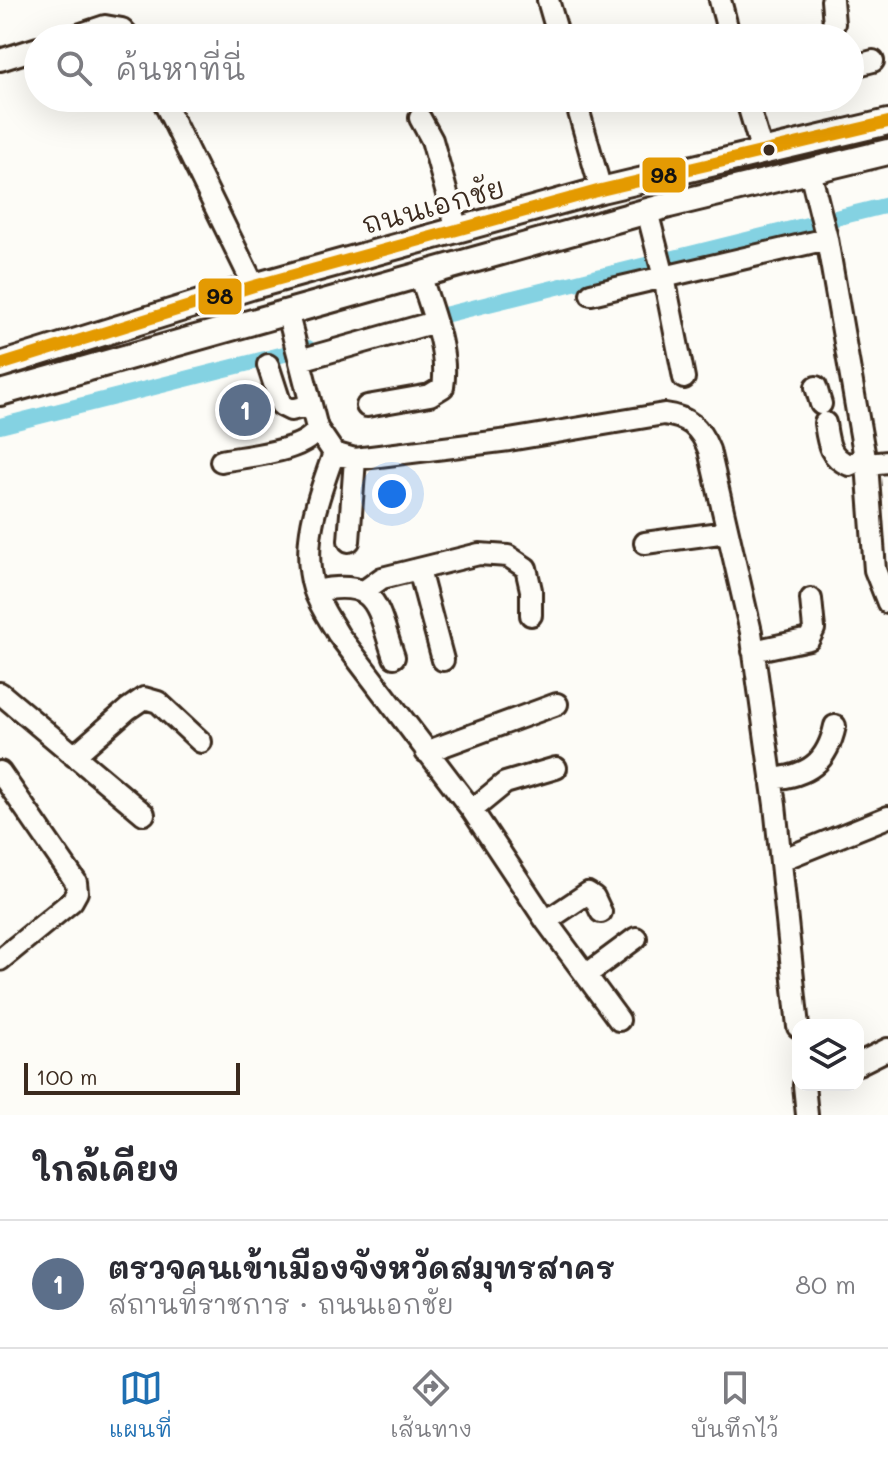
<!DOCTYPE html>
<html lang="th">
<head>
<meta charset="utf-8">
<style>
  body { margin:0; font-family:Mali,"Playpen Sans Thai",sans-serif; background:#f2f2f3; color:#2b2b33 }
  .controls { position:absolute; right:24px; bottom:24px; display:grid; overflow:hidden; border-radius:16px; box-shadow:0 8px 32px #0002 }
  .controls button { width:72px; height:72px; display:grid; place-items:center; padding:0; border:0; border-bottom:2px solid #e1e1e2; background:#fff; color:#2b2b33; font:40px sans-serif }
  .scale { position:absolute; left:24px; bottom:20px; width:216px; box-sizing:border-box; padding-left:8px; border:4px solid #3b2a1e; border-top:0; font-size:22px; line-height:28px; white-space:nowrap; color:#3b2a1e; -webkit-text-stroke:6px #fdfcf7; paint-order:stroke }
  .you { position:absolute; left:392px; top:494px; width:28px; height:28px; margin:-20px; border:6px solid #fff; border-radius:50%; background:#1a73e8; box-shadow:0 0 0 12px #1a73e833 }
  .badge { display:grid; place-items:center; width:52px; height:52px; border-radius:50%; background:#1f6fb2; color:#fff; font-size:26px; font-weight:700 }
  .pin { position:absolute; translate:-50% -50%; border:4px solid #fff; box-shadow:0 2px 8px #0006 }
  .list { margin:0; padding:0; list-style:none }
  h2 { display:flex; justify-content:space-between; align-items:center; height:104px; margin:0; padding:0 32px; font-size:34px }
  h2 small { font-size:26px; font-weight:400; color:#7c7c81 }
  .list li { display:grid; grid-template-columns:52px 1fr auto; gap:24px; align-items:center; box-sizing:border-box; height:128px; padding:0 32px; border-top:2px solid #e1e1e2 }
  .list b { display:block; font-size:30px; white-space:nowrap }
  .list p { margin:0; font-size:26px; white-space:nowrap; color:#7c7c81 }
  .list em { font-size:26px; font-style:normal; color:#7c7c81 }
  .icon { flex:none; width:44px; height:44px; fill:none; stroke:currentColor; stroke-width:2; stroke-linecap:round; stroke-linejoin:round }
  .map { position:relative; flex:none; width:888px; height:1115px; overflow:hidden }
  .search { position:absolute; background:#fff; box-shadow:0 8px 32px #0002; left:24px; right:24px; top:24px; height:88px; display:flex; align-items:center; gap:20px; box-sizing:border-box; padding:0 28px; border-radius:44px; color:#7c7c81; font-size:30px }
  .sheet { height:232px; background:#fff }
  nav { display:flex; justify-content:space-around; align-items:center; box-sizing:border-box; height:112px; border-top:2px solid #e1e1e2; background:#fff; font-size:22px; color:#7c7c81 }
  nav a { display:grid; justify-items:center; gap:4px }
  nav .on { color:#1f6fb2 }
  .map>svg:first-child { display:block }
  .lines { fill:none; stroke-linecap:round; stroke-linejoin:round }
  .canal { stroke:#84d2e2; stroke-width:16 }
  .minor-casing { stroke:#3b2a1e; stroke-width:26 }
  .major-casing { stroke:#3b2a1e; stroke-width:30 }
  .minor { stroke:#fdfcf7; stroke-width:20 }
  .major { stroke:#fdfcf7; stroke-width:24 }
  .bus-1-casing { stroke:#fdfcf7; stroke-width:18 }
  .bus-1 { stroke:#e49a03; stroke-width:12 }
  .bus-dot { fill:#3b2a1e; stroke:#fdfcf7; stroke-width:3 }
  .labels { text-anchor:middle; stroke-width:7; stroke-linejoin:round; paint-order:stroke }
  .street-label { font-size:28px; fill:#3b2a1e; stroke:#fdfcf7 }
  .line-badge { stroke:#fdfcf7; stroke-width:3 }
  .pale-badge-label { font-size:22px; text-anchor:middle; font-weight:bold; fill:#111 }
</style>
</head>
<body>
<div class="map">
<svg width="888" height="1115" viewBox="0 0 888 1115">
  <rect width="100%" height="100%" fill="#fdfcf7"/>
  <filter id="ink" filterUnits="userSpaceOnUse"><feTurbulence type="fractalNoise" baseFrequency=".0125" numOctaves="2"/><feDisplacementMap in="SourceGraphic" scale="16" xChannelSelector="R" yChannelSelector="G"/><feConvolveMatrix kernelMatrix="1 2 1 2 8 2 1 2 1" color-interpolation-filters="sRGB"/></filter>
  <g filter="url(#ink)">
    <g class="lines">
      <path class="canal" d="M424 320 888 205
        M0 426 308 348"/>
      <defs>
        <path id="minor" d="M548 0 559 38
          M720 0 730 38
          M832 0 834 24
          M69 38 105 26 122 29 130 38
          M0 60 38 48
          M850 67 873 61
          M162 98 254 286
          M575 98 601 190
          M746 98 762 152
          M420 118 432 140 457 230
          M810 171 827 239 865 458 867 464 888 462
          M647 211 664 277 684 378
          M591 294 827 239
          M287 311 317 428 334 453 355 459 509 440 664 414C688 417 700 427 709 450L751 632 775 805 798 1027
          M300 360 435 322
          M268 365 281 405 291 410 311 405
          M816 387 821 404
          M367 406 430 395 443 387C449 350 431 310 420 274
          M825 423C828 443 829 457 849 465L865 458
          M334 453C319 495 300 543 314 589 319 605 330 620 338 634L472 810 546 921 619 1020
          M221 461C245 456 308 452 317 428
          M867 464 875 570 888 603
          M349 541 355 459
          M645 543 727 532
          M419 570 443 660
          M315 591C379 578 376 605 394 657
          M364 591 382 578 479 554 508 556 526 568 531 590V615
          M753 651 809 639 814 629 811 599
          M0 693 144 814
          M426 752 557 704
          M74 756 128 709 144 698 158 702 201 742
          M0 772 76 882 77 892 72 901 0 960
          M771 779C808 776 827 763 835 726
          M472 810 505 783 556 768
          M781 860 888 817
          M546 921 588 893 594 897 601 912
          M586 975 636 938
          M858 1064 888 1049
          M804 1085 807 1115"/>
        <path id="major" d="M0 365 254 286 601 190 888 122
          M0 393 669 205 888 152"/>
      </defs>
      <use href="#minor" class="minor-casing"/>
      <use href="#major" class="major-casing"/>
      <use href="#minor" class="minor"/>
      <use href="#major" class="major"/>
      <defs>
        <path id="bus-1" d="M0 365 254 286 601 190 888 122"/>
      </defs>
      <use href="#bus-1" class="bus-1-casing"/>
      <use href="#bus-1" class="bus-1"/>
    </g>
  </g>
  <circle class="bus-dot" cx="769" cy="150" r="7"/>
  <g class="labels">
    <g class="street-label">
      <text transform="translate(433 206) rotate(-15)" y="10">ถนนเอกชัย</text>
    </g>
  </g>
  <g class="line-badge">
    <rect x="641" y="156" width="46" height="38" rx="8" fill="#e49a03"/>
    <rect x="197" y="277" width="46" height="39" rx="8" fill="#e49a03"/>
  </g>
  <g class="pale-badge-label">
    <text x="664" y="183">98</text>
    <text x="220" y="304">98</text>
  </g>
</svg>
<div class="controls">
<button><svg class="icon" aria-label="layers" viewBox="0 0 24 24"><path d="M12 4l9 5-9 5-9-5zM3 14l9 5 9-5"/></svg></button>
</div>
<div class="scale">100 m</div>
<div class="you"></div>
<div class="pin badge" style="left:245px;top:410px;background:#5c6f8a">1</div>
<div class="search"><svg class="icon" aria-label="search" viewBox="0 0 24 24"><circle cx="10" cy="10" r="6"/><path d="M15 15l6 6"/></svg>ค้นหาที่นี่</div>
</div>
<section class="sheet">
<h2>ใกล้เคียง<small></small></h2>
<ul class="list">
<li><span class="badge" style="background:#5c6f8a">1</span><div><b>ตรวจคนเข้าเมืองจังหวัดสมุทรสาคร</b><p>สถานที่ราชการ · ถนนเอกชัย</p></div><em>80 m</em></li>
</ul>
</section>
<nav>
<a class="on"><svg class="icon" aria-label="map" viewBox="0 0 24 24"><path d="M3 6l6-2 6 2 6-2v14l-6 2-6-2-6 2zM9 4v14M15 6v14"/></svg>แผนที่</a>
<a><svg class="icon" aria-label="directions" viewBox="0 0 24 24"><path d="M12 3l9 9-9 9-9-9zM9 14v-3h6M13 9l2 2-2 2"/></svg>เส้นทาง</a>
<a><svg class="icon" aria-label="saved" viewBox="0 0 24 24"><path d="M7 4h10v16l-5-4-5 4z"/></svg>บันทึกไว้</a>
</nav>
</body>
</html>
